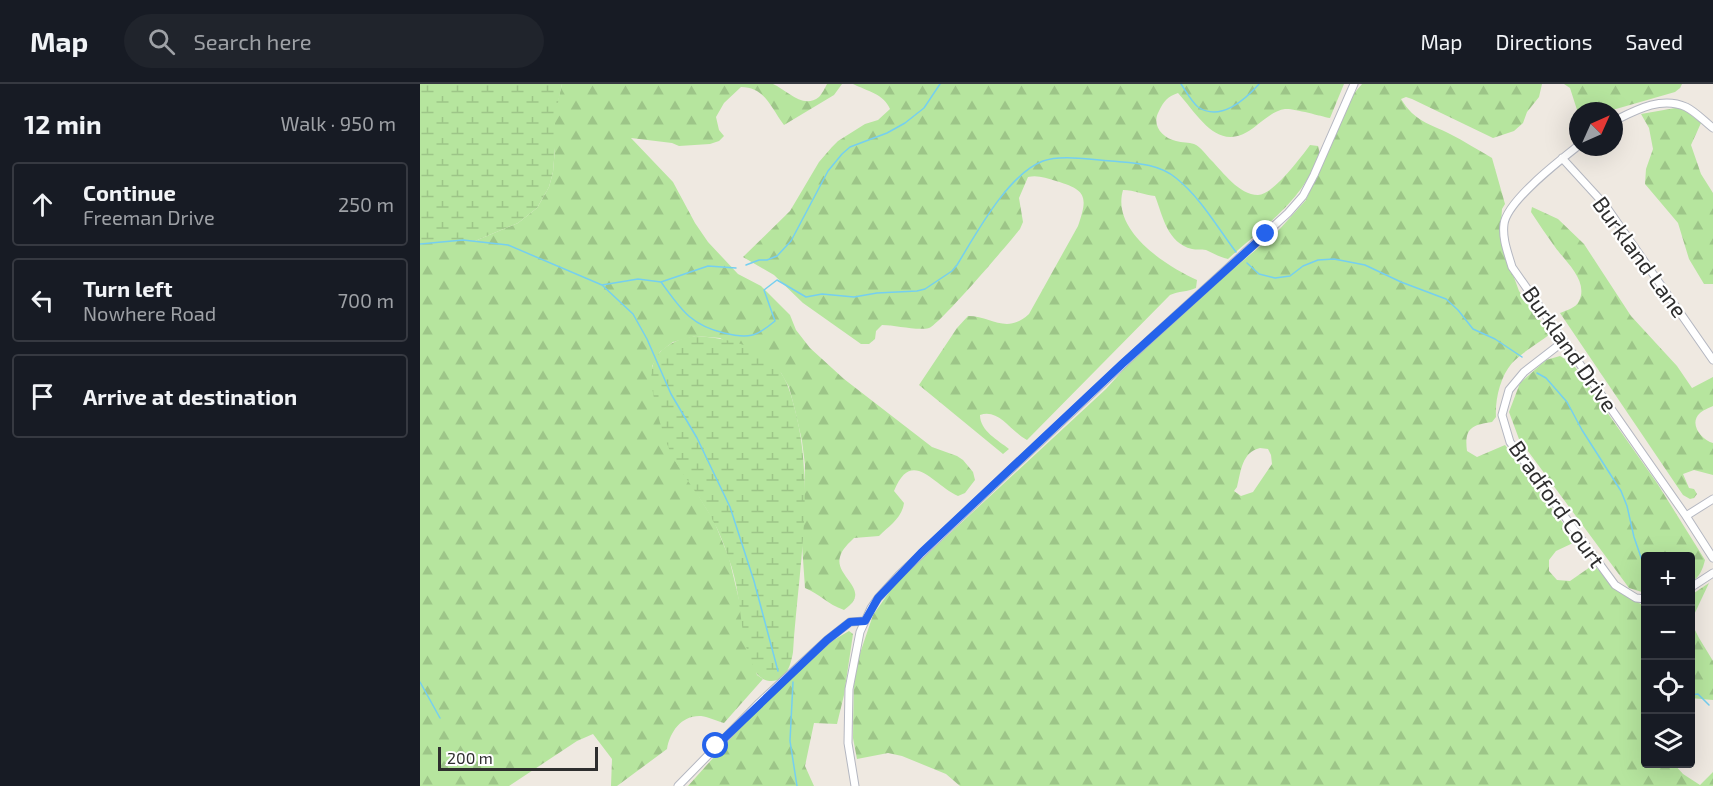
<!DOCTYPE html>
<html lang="en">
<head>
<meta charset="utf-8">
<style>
  body { margin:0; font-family:"Exo 2",sans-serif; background:#20242c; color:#f1f3f6 }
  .controls { position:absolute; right:18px; bottom:18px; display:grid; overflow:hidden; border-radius:6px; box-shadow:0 6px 24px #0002 }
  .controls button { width:54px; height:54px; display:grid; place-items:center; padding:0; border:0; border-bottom:2px solid #363941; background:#171b24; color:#f1f3f6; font:30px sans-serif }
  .compass { position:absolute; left:1149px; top:18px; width:54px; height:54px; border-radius:50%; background:#171b24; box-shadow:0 6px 24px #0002; rotate:45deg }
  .scale { position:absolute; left:18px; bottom:15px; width:160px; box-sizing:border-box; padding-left:6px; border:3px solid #2e2e2e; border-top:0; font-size:16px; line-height:21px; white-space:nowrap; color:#2e2e2e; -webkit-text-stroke:4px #fff; paint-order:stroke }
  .stop { position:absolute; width:18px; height:18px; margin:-14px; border:4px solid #2563eb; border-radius:50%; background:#fff }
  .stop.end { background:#2563eb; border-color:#fff; box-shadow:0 2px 6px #0008 }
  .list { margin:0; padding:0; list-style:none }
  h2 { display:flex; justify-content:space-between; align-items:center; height:78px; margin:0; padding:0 24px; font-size:26px }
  h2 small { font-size:20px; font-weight:400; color:#9ea1a6 }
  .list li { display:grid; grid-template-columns:39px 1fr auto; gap:18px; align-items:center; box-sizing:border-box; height:84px; margin:0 12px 12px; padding:0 12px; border:2px solid #363941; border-radius:6px }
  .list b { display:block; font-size:22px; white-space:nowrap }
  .list p { margin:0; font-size:20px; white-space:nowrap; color:#9ea1a6 }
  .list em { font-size:20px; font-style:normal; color:#9ea1a6 }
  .icon { flex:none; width:33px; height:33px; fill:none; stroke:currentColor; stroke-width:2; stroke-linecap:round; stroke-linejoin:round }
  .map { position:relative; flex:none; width:1293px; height:702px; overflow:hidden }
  header { display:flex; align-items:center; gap:36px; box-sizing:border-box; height:84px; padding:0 30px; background:#171b24; border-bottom:2px solid #363941 }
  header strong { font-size:28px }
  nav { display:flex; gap:33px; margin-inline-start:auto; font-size:21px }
  .search { width:420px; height:54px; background:#20242c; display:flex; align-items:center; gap:15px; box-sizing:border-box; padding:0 21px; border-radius:33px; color:#9ea1a6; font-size:22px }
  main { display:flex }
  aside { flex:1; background:#171b24 }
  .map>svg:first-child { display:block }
  .forest { fill:url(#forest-firs); fill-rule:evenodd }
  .wetland { fill:url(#wetland-marsh) }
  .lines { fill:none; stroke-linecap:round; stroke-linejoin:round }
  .stream { stroke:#75cff0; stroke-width:1.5 }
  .minor-casing { stroke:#b4b7c1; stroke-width:9 }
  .minor { stroke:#fff; stroke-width:7 }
  .route { stroke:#2563eb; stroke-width:8 }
  .labels { text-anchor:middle; stroke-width:4.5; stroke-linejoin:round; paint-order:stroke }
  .street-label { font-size:22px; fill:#2e2e2e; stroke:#fff }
</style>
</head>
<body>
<header>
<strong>Map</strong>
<div class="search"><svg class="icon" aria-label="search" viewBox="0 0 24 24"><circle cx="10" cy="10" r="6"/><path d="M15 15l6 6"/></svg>Search here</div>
<nav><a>Map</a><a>Directions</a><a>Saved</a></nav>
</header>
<main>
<aside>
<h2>12 min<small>Walk · 950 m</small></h2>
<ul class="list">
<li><svg class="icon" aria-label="ahead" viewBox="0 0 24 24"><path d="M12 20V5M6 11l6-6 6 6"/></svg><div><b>Continue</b><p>Freeman Drive</p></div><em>250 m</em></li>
<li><svg class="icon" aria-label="left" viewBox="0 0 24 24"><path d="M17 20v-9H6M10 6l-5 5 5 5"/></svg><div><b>Turn left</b><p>Nowhere Road</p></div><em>700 m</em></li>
<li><svg class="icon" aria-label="arrive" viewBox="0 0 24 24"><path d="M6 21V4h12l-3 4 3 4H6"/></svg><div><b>Arrive at destination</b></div></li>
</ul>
</aside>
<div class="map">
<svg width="1293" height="702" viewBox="0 0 1293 702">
  <defs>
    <pattern id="forest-firs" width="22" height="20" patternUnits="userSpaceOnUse" patternTransform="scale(1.5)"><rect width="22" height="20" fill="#b6e59e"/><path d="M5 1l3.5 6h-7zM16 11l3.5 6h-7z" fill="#9dc588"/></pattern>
    <pattern id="wetland-marsh" width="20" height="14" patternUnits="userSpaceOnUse" patternTransform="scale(1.5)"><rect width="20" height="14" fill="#b6e59e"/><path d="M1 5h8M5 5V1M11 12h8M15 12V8" fill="none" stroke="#9dc588"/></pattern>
  </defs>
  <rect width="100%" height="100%" fill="#efe9e1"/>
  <path class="forest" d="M142 0H353C367 6 383 26 399 13 402 10 405 4 407 0H422L414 11 364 41C351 24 345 3 321 3L304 19 296 33 299 46 304 52 299 57 290 60 259 62 252 59 211 54 253 98 275 139 288 158 318 190 341 202 370 231 376 246 390 264 424 295 512 363 537 372 543 376 553 388 555 396 545 409 538 412C513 401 492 363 474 407L484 419C482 434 469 442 459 452L434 454C429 459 422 465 420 473 414 493 454 506 424 526 407 520 400 510 385 504L382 461 385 381 382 357 375 326 369 303 361 289 300 254 276 252 253 258 240 268 232 282 269 396 294 437 309 474 337 591 343 595 304 639C297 637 289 633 281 632 262 631 250 647 247 665L197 702H191L192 675 173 650 157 657 89 702H0V160L43 156 55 157 98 139 117 124 129 103 133 88 135 64 134 32Z
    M433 0H924L910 34C900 32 873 24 865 25 855 26 845 35 837 41 800 72 782 36 758 9 747 13 744 17 739 27 731 41 742 54 756 57 762 59 769 58 774 60 781 63 786 71 791 76 803 88 819 111 838 111 854 110 881 73 890 61L898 62 900 70C881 119 845 141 808 175 799 173 793 169 786 166 781 165 776 166 772 165 747 159 743 132 735 112 725 111 714 106 703 106 691 147 746 182 777 196L776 204C767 208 759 207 750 211L607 356C591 348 579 324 560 331 560 347 578 356 589 365L583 370 499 301 537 244 548 232C572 232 586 251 609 230L658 142C668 113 667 106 636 97 626 94 618 91 608 93L599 114 603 138 600 145C590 158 519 241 509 244 497 247 475 241 462 241L456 247 455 255 449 260H441L383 219 354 191 323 173 370 127 399 78 412 63 418 57 445 40 458 36 470 25C464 10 447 7 433 0Z
    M942 0H1122L1119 13 1107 28 1103 39 1094 47 1073 54 992 15 986 13 981 15C995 38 1009 39 1030 50 1044 57 1058 66 1072 74L1085 120 1082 125 1080 155 1099 207 1130 250C1119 259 1101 269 1092 279 1080 293 1075 316 1076 333L1072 338C1052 341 1044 344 1047 367L1057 373 1085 361 1154 454 1153 459 1136 467 1129 476V487L1137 496 1150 497 1173 481 1203 508 1225 523 1226 680H1254L1263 690 1280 701 1293 688V702H540L526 690 482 672 468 669 437 675 433 654 434 587 453 531 475 500 686 305 705 284 787 207 857 148 886 116 930 14ZM840 364 848 365 851 371 852 380 833 408 821 412 814 407 817 403C821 387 822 368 840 364Z
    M1144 0H1262L1260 4 1255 8 1189 27H1158V29L1150 4Z
    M1261 23 1281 39 1271 61 1281 90 1293 109V200H1284L1269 175 1258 139 1225 100 1226 85 1233 65 1229 44 1221 30Z
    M1112 123 1138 135 1164 160 1211 232 1257 282 1272 304 1293 293V322C1289 324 1283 326 1280 329 1268 340 1282 356 1293 359V391L1274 386 1263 390 1269 404 1274 405 1277 410 1274 414 1270 415 1263 411 1140 229C1147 226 1156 224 1159 217 1169 197 1145 177 1135 163 1127 152 1119 140 1111 128Z
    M1140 272 1153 280 1237 399 1285 476C1283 485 1279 494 1271 498L1270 472H1226L1225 509 1209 504 1099 355 1089 328 1100 299 1126 276Z
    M1289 499 1273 533 1274 544 1279 554 1293 577V616L1270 614 1271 511Z
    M429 547 433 550 424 611 417 640 394 639 385 682 394 702H268L328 635 402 563Z"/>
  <path class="wetland" d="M0 0H142L135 32V64L133 88 129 103 117 124 98 139 55 157 43 156 0 160Z
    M276 252C302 254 333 259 352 278 365 290 370 306 374 322 396 401 378 488 373 568 371 581 366 598 350 597 346 597 341 594 338 591 335 588 334 583 332 579 322 557 322 536 318 512 316 499 313 485 308 473 304 460 299 447 292 435 281 414 267 397 255 377 245 360 228 305 232 285 235 264 258 254 276 252Z"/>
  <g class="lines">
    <path class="stream" d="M761 0C766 7 771 17 778 23 800 38 825 16 839 0
      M0 160 43 156 88 161 182 201 218 195 241 198 288 182 316 184
      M827 179 839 190 855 194 870 192 883 182 898 176 914 175 945 181 981 198 1026 215 1038 226 1053 245 1075 255 1102 273
      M326 181 339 176H347L357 172 371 157 408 87 422 70 430 63 467 49 485 39 504 24 520 0
      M241 198C261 225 270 241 304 249 328 255 336 253 355 237L344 206 357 196 386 213 402 210 434 213 457 209 497 207 505 205 532 187 537 181C556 150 588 90 623 77 642 70 671 76 691 77 713 79 738 79 756 94 781 114 797 143 816 168
      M182 201 213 230 227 255 251 310 277 354 310 423 334 497 358 587
      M1117 289 1126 294 1147 318 1162 346 1201 407 1207 422 1214 453 1226 488
      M0 598 20 634
      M373 598 370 657 377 702
      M1270 611 1278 610 1289 621"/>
    <defs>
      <path id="minor" d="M1194 37C1216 26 1241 12 1266 23 1276 28 1285 38 1293 44
        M1158 62C1139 77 1087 117 1084 140 1082 155 1088 169 1092 183L1266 432 1293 474
        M1142 74 1185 121 1293 276
        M1144 257 1104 288 1089 306 1082 331 1090 358 1195 501 1216 514 1226 515
        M1266 432 1293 415
        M1270 504 1293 489
        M258 702 339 619 407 556 430 538 445 537
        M435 702 428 659 429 605 440 548 451 524 458 514 479 491 590 386 730 255 868 129 883 112 894 91 934 0"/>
    </defs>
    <use href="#minor" class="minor-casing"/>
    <use href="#minor" class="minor"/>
  </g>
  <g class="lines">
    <path class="route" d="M296 662 407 556 430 538 445 537 458 514 501 469 702 280 846 150"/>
  </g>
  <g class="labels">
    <g class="street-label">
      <text transform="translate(1220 173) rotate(54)" y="8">Burkland Lane</text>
      <text transform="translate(1150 265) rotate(55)" y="8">Burkland Drive</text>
      <text transform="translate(1137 420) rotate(55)" y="8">Bradford Court</text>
    </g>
  </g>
</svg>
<div class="controls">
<button>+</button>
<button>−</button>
<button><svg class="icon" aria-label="locate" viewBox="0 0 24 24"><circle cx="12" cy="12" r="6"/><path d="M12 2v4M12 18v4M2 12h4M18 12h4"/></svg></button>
<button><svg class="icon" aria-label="layers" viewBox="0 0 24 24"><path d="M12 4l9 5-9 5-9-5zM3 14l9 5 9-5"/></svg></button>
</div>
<svg class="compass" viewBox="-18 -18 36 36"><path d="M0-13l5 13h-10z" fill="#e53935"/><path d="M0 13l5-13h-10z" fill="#9ea1a6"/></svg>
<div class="scale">200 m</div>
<div class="stop" style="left:296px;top:662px"></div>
<div class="stop end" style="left:846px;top:150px"></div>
</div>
</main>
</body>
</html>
